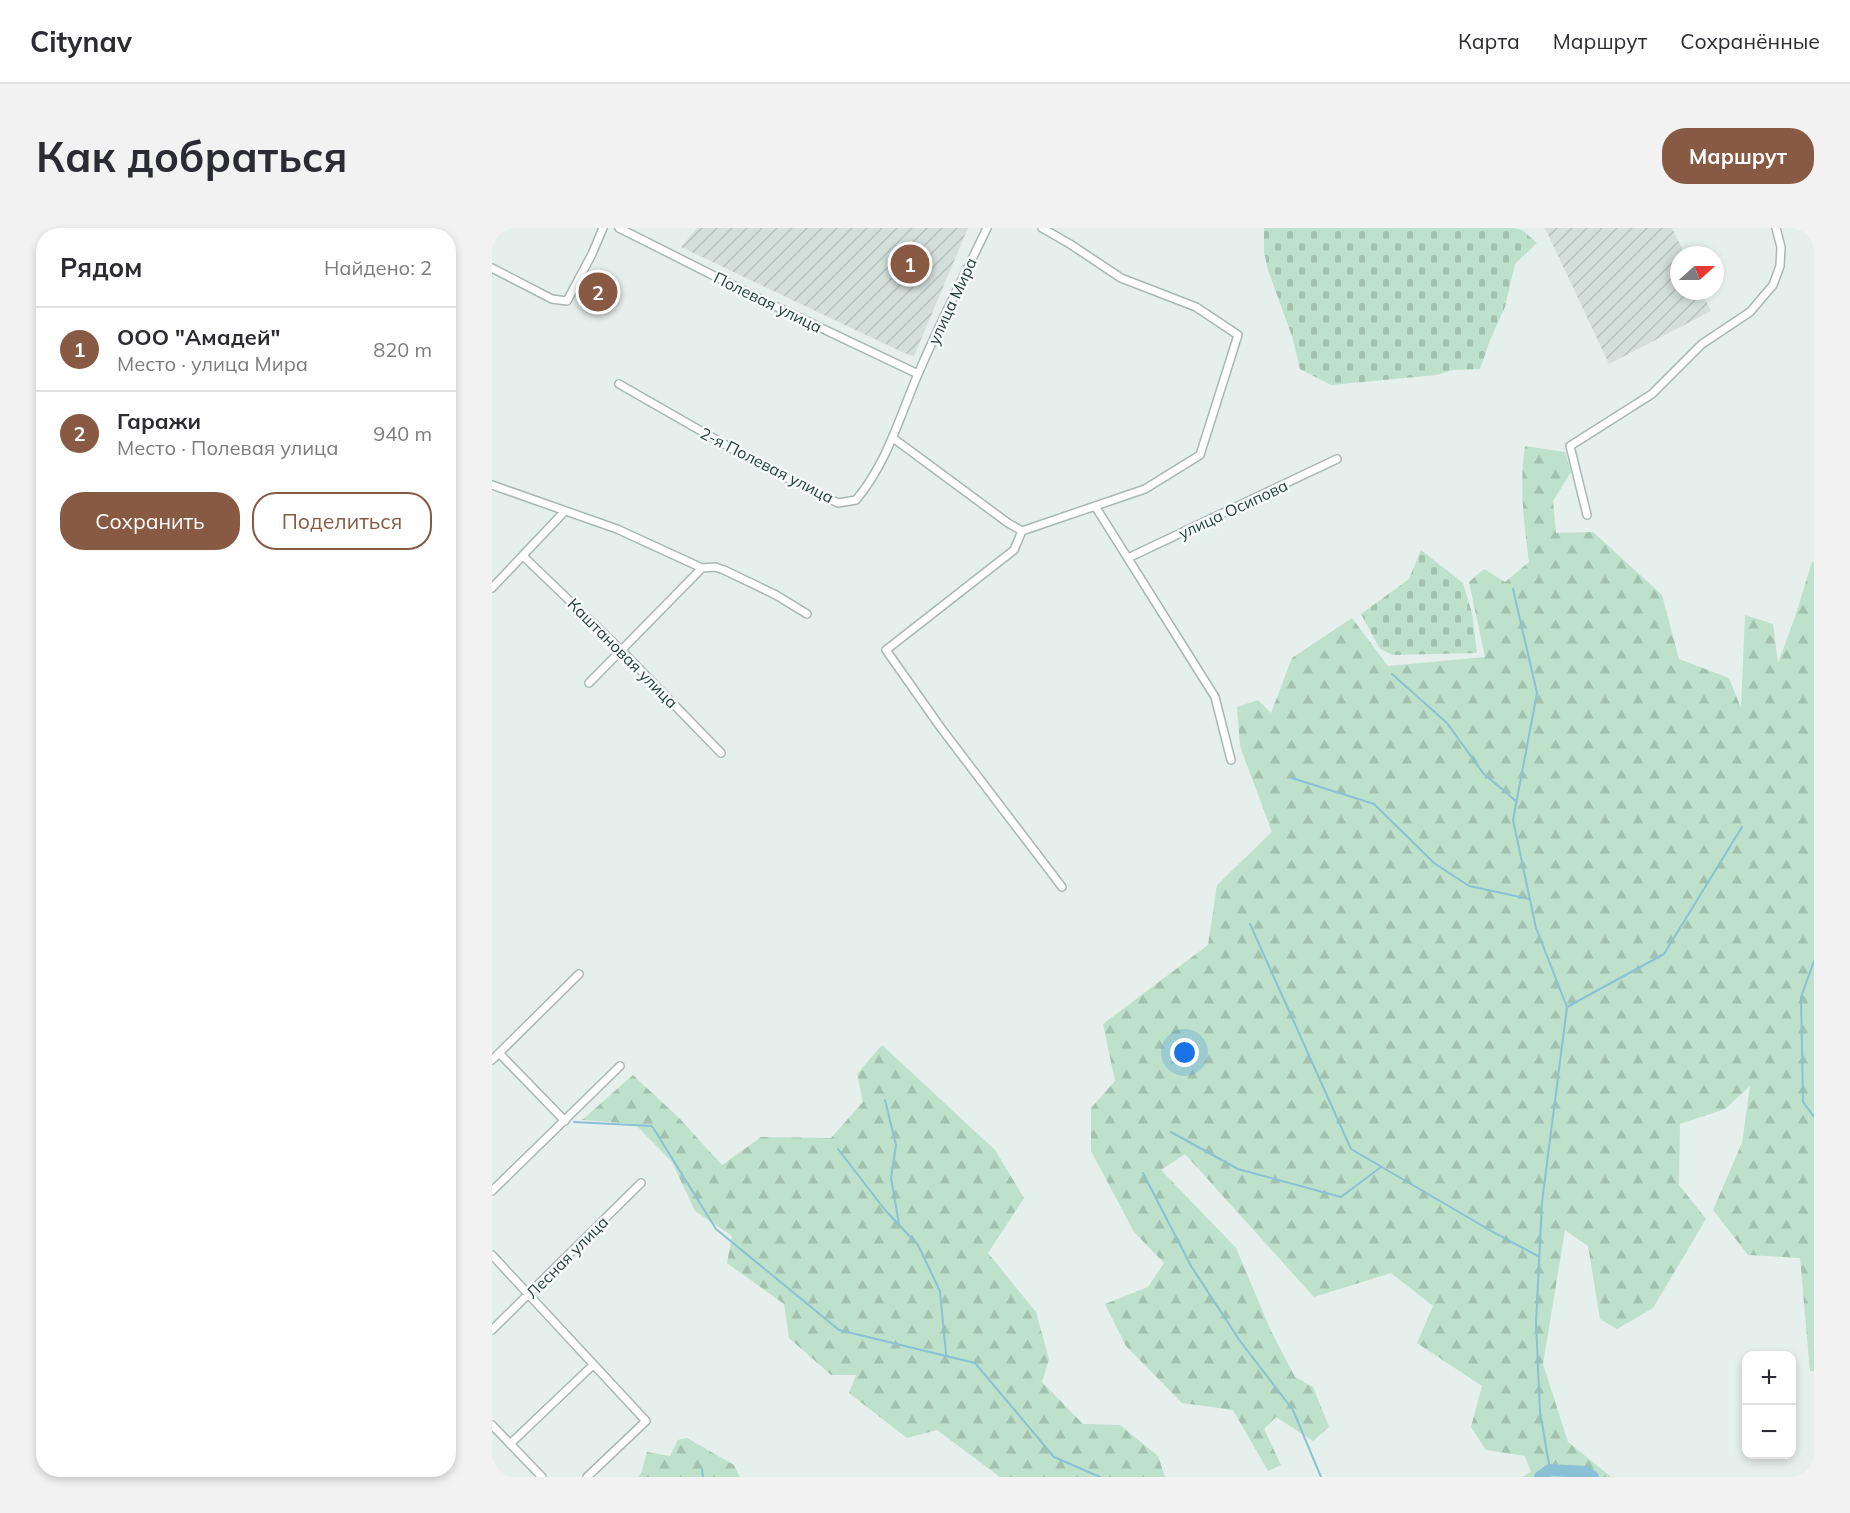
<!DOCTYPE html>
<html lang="ru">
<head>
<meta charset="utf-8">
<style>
  body { margin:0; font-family:Mulish,sans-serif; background:#f2f2f3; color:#2b2b33 }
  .controls { position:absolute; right:18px; bottom:18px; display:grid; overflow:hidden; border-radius:12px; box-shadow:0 3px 9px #0003 }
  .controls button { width:54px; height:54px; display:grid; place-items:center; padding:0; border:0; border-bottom:2px solid #e1e1e2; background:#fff; color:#2b2b33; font:30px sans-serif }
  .compass { position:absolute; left:1178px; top:18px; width:54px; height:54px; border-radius:50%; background:#fff; box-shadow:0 3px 9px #0003; rotate:69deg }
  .you { position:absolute; left:693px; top:825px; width:21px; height:21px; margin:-15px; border:4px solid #fff; border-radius:50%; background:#1a73e8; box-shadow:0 0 0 9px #1a73e833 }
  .badge { display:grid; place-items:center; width:39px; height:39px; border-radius:50%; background:#885a44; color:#fff; font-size:20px; font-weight:700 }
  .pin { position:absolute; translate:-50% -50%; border:3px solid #fff; box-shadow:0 2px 6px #0006 }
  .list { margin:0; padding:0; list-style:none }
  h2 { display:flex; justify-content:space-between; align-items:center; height:78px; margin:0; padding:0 24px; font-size:26px }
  h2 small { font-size:20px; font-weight:400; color:#7c7c81 }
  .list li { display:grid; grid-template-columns:39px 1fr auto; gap:18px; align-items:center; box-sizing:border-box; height:84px; padding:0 24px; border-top:2px solid #e1e1e2 }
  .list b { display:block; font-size:22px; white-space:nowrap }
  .list p { margin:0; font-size:20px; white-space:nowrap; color:#7c7c81 }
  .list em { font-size:20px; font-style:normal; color:#7c7c81 }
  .actions { display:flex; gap:12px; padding:18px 24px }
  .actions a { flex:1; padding:14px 0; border:2px solid #885a44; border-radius:24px; text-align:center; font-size:21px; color:#885a44 }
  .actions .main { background:#885a44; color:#fff }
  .map { position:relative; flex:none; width:1322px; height:1249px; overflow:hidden; border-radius:24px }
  header { display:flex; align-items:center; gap:36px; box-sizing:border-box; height:84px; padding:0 30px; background:#fff; border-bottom:2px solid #e1e1e2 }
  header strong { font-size:28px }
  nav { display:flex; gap:33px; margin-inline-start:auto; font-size:21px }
  .intro { display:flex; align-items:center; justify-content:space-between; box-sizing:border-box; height:144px; padding:0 36px }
  h1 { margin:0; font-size:42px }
  .button { padding:15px 27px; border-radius:24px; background:#885a44; color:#fff; font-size:21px; font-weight:700 }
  main { display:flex; gap:36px; padding:0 36px }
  aside { flex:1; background:#fff; border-radius:24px; box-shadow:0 3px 9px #0003 }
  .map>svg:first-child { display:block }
  .industrial { fill:url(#industrial-furrows) }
  .forest { fill:url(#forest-firs) }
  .cemetery { fill:url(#cemetery-stones) }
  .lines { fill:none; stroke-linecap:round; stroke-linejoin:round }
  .stream { stroke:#8bc1d6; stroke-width:2 }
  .river { stroke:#8bc1d6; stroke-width:12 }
  .street-casing { stroke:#a7b8b4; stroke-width:10 }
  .street { stroke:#fff; stroke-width:7 }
  .labels { text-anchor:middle; stroke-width:5; stroke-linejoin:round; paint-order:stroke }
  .street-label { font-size:16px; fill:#23423e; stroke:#f6fbf9 }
</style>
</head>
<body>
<header>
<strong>Citynav</strong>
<nav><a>Карта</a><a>Маршрут</a><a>Сохранённые</a></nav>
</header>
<div class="intro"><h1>Как добраться</h1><a class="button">Маршрут</a></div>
<main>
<aside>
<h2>Рядом<small>Найдено: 2</small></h2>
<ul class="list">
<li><span class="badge">1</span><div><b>ООО &quot;Амадей&quot;</b><p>Место · улица Мира</p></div><em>820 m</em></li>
<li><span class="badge">2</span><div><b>Гаражи</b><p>Место · Полевая улица</p></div><em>940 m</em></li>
</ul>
<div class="actions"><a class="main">Сохранить</a><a>Поделиться</a></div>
</aside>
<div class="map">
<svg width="1322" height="1249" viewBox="0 0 1322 1249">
  <defs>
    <pattern id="industrial-furrows" width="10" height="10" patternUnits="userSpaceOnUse" patternTransform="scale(1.5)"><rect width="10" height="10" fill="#d3dfdb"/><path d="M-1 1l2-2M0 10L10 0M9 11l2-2" fill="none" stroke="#b5c1bd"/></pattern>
    <pattern id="forest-firs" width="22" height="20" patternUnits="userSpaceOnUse" patternTransform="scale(1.5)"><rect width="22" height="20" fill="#bde1cb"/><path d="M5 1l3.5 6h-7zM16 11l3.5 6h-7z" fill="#a2c2af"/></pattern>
    <pattern id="cemetery-stones" width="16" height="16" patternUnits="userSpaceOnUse" patternTransform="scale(1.5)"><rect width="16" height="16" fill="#bde1cb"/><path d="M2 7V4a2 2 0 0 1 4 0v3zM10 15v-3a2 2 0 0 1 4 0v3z" fill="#a2c2af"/></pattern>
  </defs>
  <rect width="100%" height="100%" fill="#e5efec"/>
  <path class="industrial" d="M205 0H476L422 128 412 125 189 19Z
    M1053 0H1180L1193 27H1187V63H1209L1219 83 1117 136Z"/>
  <path class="forest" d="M1033 218 1073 224 1079 244 1061 273 1064 305 1101 304 1170 367 1187 431 1237 450 1249 480 1253 387 1281 396 1286 435 1303 389 1320 334H1322V1143H1318L1308 1030 1256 1027 1221 982 1250 915 1258 858 1233 881 1188 896 1187 957 1214 991 1161 1080 1125 1101 1108 1091 1096 1018 1073 1002 1051 1136 1076 1214 1119 1249H1030L1039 1244 1033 1228 994 1222 979 1199 990 1158 925 1115 941 1078 899 1045 822 1069 693 926 669 942 744 1020 779 1103 803 1149 821 1159 837 1199 821 1213 784 1189 772 1201 789 1237 776 1243 741 1182 690 1175 634 1118 613 1076 656 1059 672 1035 642 1004 599 923V880L623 853 611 796 716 717 725 657 780 604 748 518 745 479 766 472 779 485 800 430 860 390 896 438 993 429 977 354 992 341 1013 354 1037 334C1032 296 1027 257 1033 218Z
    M390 817 503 922 532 970 496 1025 544 1084 557 1131 550 1154 591 1196 628 1197 666 1228 673 1249H508L445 1202 415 1210 357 1165 364 1147H339L297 1110 292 1076 235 1035 240 1008 203 983 180 934 143 896 90 892 141 847 188 891 230 937 269 909 339 910 371 874 365 846Z
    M195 1210 242 1237 248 1249H146L149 1246 155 1224 178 1228 186 1212Z"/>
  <path class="cemetery" d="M772 0H1022L1030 2 1045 15 1023 36 1013 79 998 112 988 141 961 142 944 147 839 157 808 141 800 108 776 42 772 24Z
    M929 322 971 355 980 385 985 425 901 427 888 421 869 386 917 351Z"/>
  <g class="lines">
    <path class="stream" d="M1021 361 1045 465 1021 592 1044 700 1075 779 1050 974 1044 1095 1048 1184 1058 1242
      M900 446 955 495 991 545 1025 574
      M800 550 882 576 942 635 977 658 1037 671
      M758 696 859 921 1001 1004 1046 1028
      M1322 733 1309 769 1311 874 1322 889
      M1075 779 1172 726 1250 599
      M393 872 404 917 399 950 407 996
      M82 894 160 898 224 1001 347 1102 483 1135 562 1229 608 1249
      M679 904 746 941 849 969 889 939
      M346 921 393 982 426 1017 448 1063 454 1126
      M651 945 699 1038 748 1113 801 1182 829 1249
      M210 1241 211 1249"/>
    <path class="river" d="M1048 1249 1058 1242 1094 1244 1101 1249"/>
    <defs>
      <path id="street" d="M127 0 264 69 426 146
        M0 40 60 71 75 73 100 26 111 0
        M127 156 258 231 303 254 346 275 364 272C397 233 409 183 430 137 450 91 473 46 495 0
        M401 210 516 295 530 303 653 261 708 227 746 107 704 79 629 50 578 16 550 0
        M0 257 125 301 210 340 223 339 232 342 284 367 315 386
        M603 278 723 469 739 532
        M1095 287 1078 218 1160 166 1210 116 1258 84 1281 57 1288 38 1289 19 1284 0
        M530 303 522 322 394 422 449 500 570 659
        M31 328 129 422 229 525
        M636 330 845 231
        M0 360 72 284
        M97 455 210 340
        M7 825 73 893
        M0 832 87 746
        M0 963 128 838
        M0 1027 154 1193 95 1249
        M0 1102 149 955
        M0 1197 50 1249
        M18 1216 101 1137"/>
    </defs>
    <use href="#street" class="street-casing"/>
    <use href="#street" class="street"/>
  </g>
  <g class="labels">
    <g class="street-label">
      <text transform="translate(460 73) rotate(-65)" y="6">улица Мира</text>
      <text transform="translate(276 74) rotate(26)" y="6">Полевая улица</text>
      <text transform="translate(275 237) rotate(27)" y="6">2-я Полевая улица</text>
      <text transform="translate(741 281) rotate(-25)" y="6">улица Осипова</text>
      <text transform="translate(131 425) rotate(45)" y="6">Каштановая улица</text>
      <text transform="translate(75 1029) rotate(-45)" y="6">Лесная улица</text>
    </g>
  </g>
</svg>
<div class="controls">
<button>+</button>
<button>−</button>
</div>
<svg class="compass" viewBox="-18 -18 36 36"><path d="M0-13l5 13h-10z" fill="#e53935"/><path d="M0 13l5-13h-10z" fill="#7c7c81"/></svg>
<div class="you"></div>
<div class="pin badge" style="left:418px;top:36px">1</div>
<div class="pin badge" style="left:106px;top:64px">2</div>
</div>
</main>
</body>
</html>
